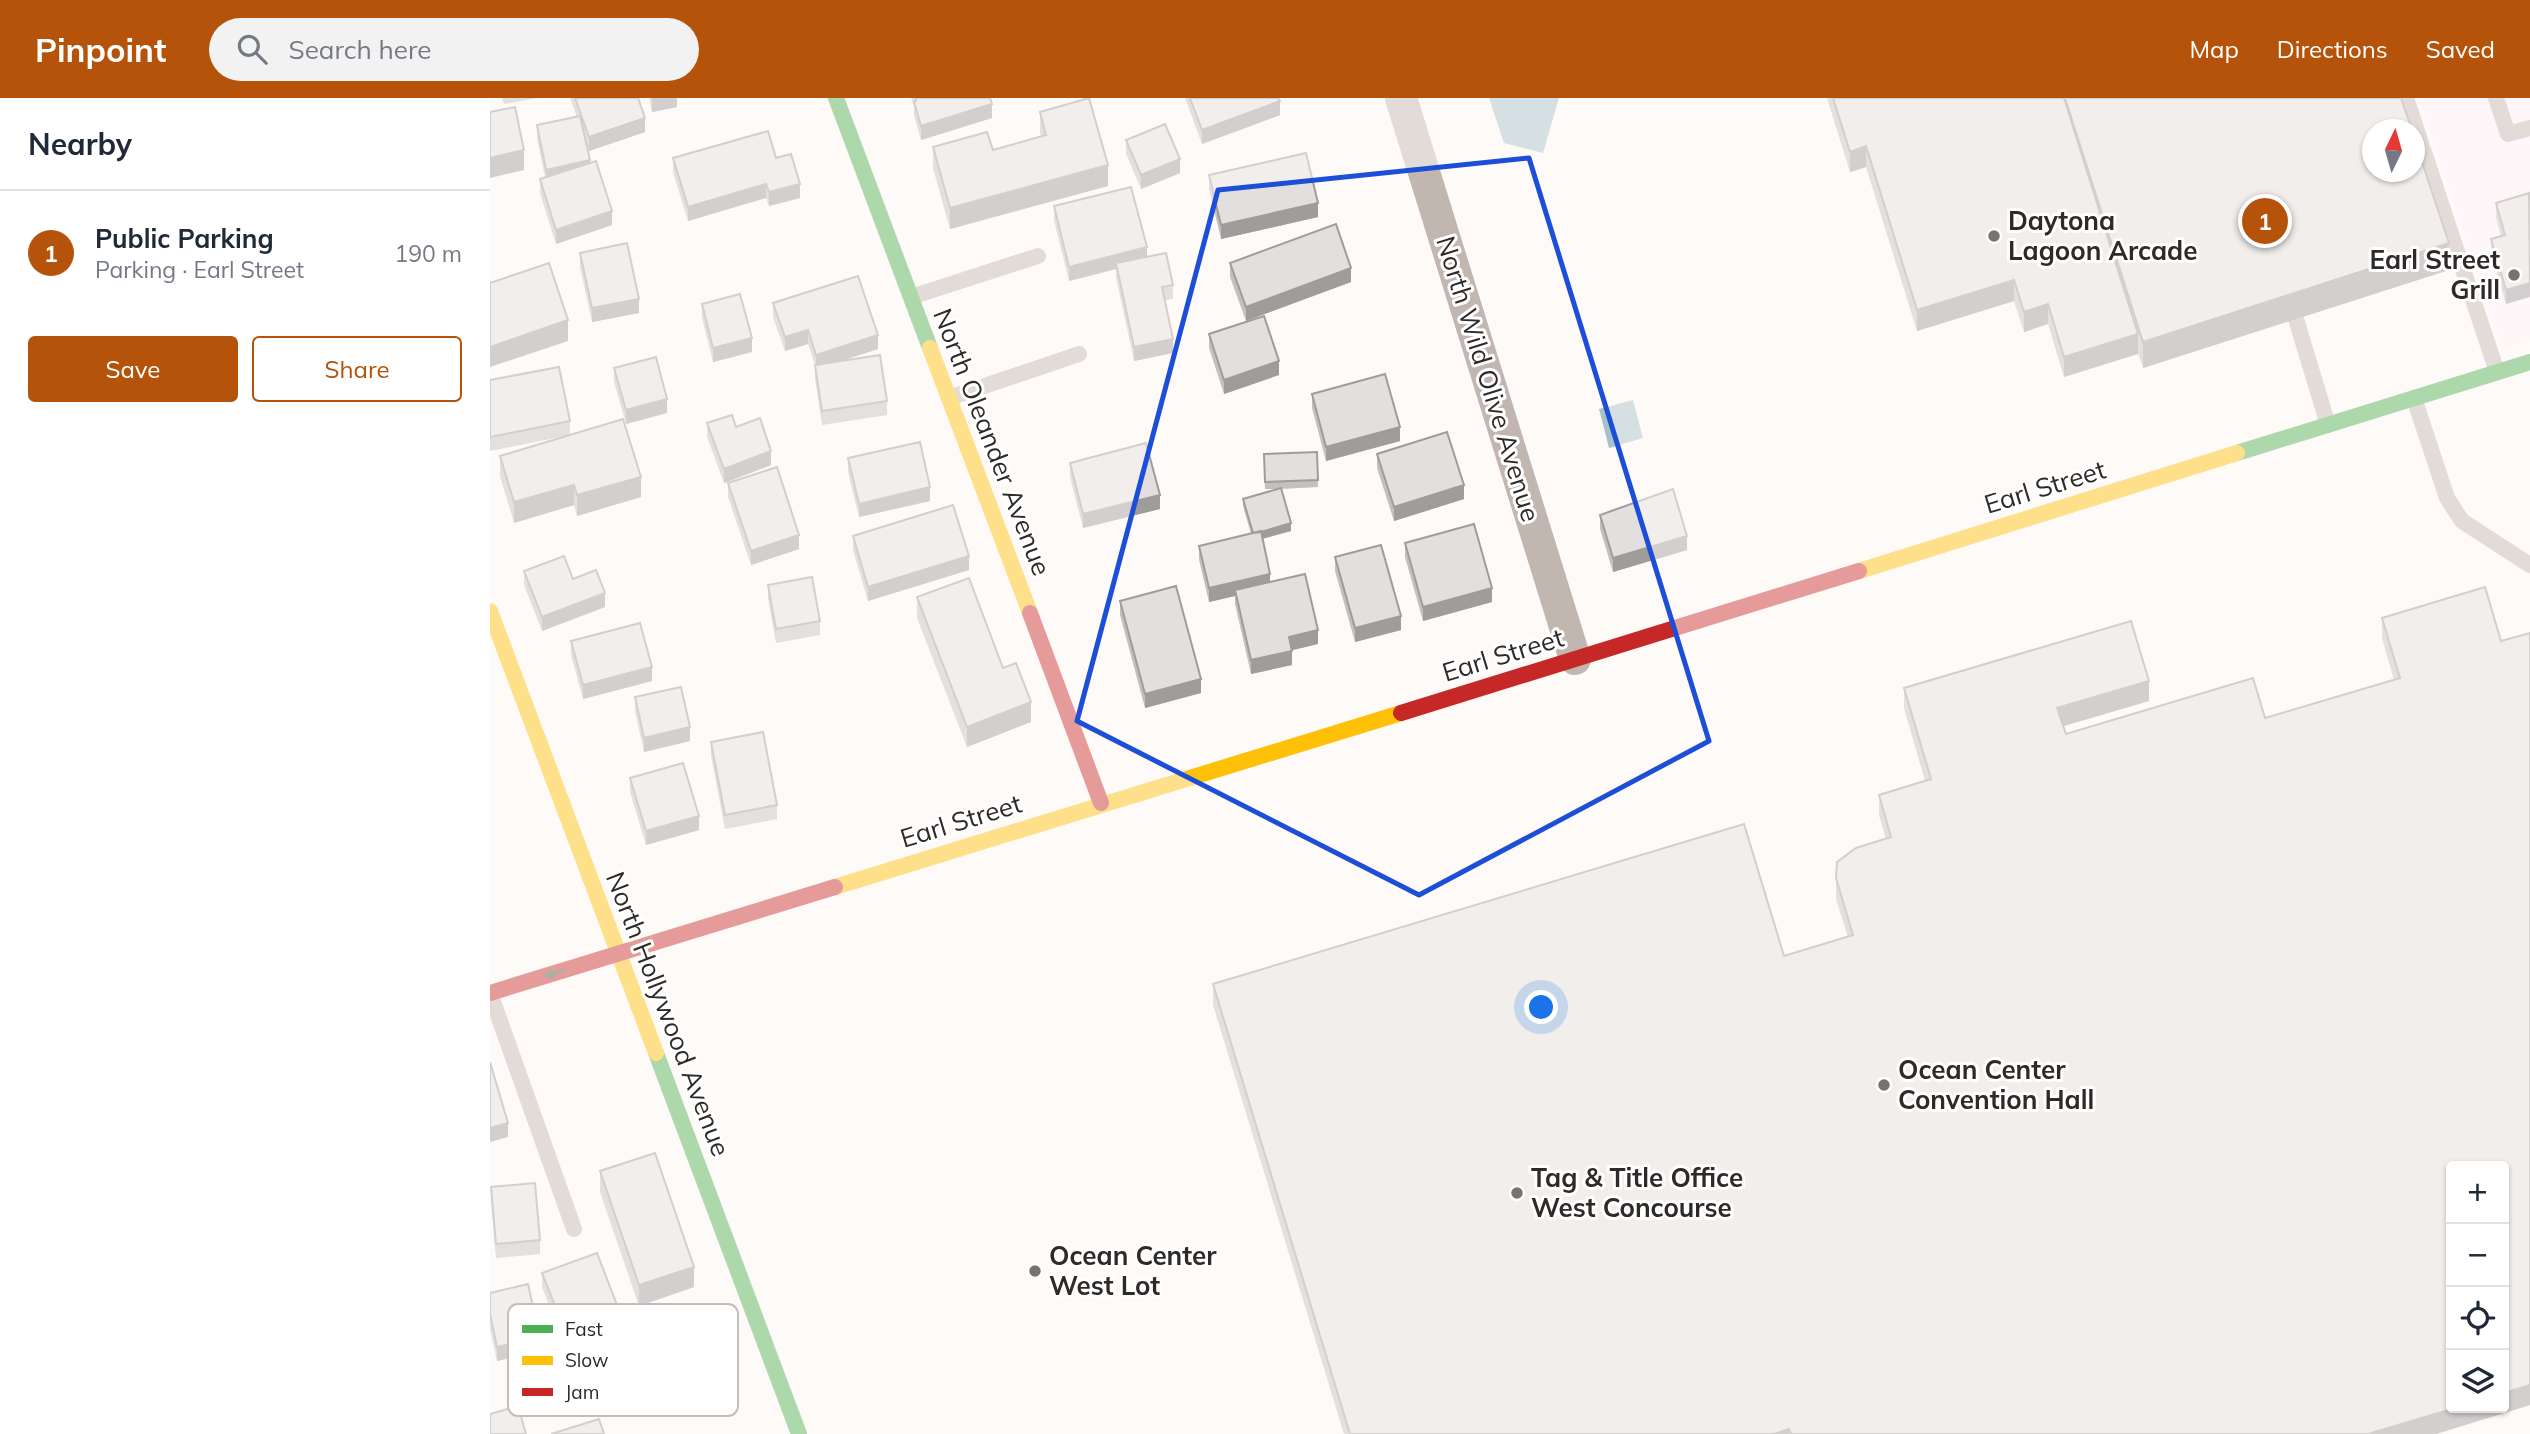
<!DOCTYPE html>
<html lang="en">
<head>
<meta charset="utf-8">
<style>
  body { margin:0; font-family:Mulish,sans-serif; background:#f2f2f3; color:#1f2937 }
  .controls { position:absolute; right:21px; bottom:21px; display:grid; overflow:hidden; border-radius:7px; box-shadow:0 2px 5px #0004 }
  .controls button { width:63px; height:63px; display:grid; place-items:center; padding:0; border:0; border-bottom:2px solid #e0e1e3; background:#fff; color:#1f2937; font:35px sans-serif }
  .compass { position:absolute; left:1872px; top:21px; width:63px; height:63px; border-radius:50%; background:#fff; box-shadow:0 2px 5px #0004; rotate:5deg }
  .you { position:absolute; left:1052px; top:910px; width:24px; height:24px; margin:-18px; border:5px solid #fff; border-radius:50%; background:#1a73e8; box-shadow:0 0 0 10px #1a73e833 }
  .badge { display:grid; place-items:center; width:46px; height:46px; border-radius:50%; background:#b45309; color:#fff; font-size:23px; font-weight:700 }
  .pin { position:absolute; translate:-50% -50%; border:4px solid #fff; box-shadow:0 2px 7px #0006 }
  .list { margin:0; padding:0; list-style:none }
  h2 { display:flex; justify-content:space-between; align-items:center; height:91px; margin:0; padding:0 28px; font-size:30px }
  h2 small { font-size:23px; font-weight:400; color:#747a83 }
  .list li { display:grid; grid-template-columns:46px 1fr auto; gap:21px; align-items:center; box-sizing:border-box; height:126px; padding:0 28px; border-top:2px solid #e0e1e3 }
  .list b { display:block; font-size:26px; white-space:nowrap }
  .list p { margin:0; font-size:23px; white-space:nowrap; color:#747a83 }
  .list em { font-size:23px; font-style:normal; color:#747a83 }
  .actions { display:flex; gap:14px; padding:21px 28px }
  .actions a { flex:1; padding:16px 0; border:2px solid #b45309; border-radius:7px; text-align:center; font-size:24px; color:#b45309 }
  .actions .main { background:#b45309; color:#fff }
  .icon { flex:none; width:38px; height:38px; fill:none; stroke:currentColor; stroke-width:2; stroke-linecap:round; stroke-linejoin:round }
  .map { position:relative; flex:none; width:2040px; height:1336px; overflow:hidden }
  header { display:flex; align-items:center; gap:42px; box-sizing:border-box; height:98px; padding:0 35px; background:#b45309; color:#fff }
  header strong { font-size:33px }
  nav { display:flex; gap:38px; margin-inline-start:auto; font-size:24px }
  .search { width:490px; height:63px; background:#f2f2f3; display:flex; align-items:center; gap:18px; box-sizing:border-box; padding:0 24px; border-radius:38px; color:#747a83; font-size:26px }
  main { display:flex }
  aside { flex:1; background:#fff }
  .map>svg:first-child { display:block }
  .commercial { fill:#fef1f8 }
  .water { fill:#a7c0ca }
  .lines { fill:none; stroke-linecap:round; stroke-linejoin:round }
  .lane { stroke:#c2b6b1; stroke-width:16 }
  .street { stroke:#c2b6b1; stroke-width:32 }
  .fast { stroke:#4caf50; stroke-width:16 }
  .slow { stroke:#ffc107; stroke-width:16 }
  .jam { stroke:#c62828; stroke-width:16 }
  .wall { fill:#c3c0bf }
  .shaded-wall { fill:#9f9c9b }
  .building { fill:#e3dfde; stroke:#9f9c9b; stroke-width:2 }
  .oneway { fill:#3a5f38 }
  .marked { fill:none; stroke:#1d4ed8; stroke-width:5; stroke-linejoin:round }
  .poi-dot { fill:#767371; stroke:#fff; stroke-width:2.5 }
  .labels { text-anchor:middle; stroke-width:6; stroke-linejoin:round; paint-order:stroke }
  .poi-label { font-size:26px; font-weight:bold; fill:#2e2a28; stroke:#fff; text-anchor:start }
  .street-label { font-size:26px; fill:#2e2a28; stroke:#fff }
  .key { fill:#fff; stroke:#c0bfbe; stroke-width:2 }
  .key-label { font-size:19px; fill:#2e2a28 }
</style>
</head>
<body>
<header>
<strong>Pinpoint</strong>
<div class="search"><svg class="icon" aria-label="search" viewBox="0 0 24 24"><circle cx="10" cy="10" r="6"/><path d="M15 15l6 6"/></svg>Search here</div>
<nav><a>Map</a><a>Directions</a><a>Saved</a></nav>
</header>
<main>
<aside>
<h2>Nearby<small></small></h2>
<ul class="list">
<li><span class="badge">1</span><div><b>Public Parking</b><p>Parking · Earl Street</p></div><em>190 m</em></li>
</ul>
<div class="actions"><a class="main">Save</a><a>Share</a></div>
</aside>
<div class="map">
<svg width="2040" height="1336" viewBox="0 0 2040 1336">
  <rect width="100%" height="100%" fill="#fdfaf8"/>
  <path class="commercial" d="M1930 0H2040V242L2013 250Z"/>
  <path class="water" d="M999 0H1069L1053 55 1014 45Z
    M1143 302 1153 340 1119 350 1109 311Z"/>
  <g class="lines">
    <path class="lane" d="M1916 0 2007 274
      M2006 0 2018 36 2040 30
      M421 199 548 158
      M1806 221 1838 327
      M459 300 589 256
      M1924 300 1957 400 1972 423 2040 467
      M0 895 84 1131"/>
    <path class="street" d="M911 0 1085 561"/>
    <path class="fast" d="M346 0 440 250
      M1747 355 2040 264
      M166 955 309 1336"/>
    <path class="slow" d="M440 250 540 515
      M1369 473 1747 355
      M0 513 166 955
      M345 789 911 615"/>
    <path class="jam" d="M540 515 611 705
      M911 615 1369 473
      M0 895 345 789"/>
  </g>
  <path class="wall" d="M12 0H48L14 6Z
    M80 0H148L155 34 99 53 96 46 100 65 122 127 66 146 50 95V81L55 79 47 41V27L87 19Z
    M159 0H187V9L162 14Z
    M421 0H500L502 20 431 42 424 17V8Z
    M695 0H788L790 17 712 46Z
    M1337 0H1911L1959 172 1653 270 1648 255 1574 279 1558 226 1534 234 1524 203 1427 233 1376 69 1360 74Z
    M550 14 618 88 460 131 443 70V49L503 52 551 39 550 34Z
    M636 42 690 75 651 91 636 56Z
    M183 60H286L310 100 279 108 276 100 198 123 183 74Z
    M719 77 828 119 731 141 719 91Z
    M2039 95 2016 206 2001 155V141L2011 138 2006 119V105Z
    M564 108 657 159 683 187V201L675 202 683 255 644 263 626 179V171L579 183 564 122Z
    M90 155 149 215 102 224 90 169Z
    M740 165 861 184 756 223 740 179Z
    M283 205 388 251 352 263 397 303V317L332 327 325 281V267L318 246 295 253 283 219Z
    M212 206 262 254 223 264 212 220Z
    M719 236 789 277 734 296 719 250Z
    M124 270 177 315 136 326 124 284Z
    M0 282 80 323V337L0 353Z
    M822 296 910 343 836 363 822 310Z
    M217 325 246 329 281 367 234 385 217 339Z
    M827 354 828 389 791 391 801 433 773 441 780 484 828 546 802 552V567L761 576 745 506V498L719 504 709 462V448L761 436 753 408V401L788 391H775L774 356Z
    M887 356 974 401 904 423 887 370Z
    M10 358 151 399 87 418 84 407 24 425 10 378Z
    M358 360 440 403 369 419 358 374Z
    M580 365 670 411 593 430 580 379Z
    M238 385 309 451 261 467 238 399Z
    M1110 417 1197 452 1123 474 1110 431Z
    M363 438 479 472 378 503 363 452Z
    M915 445 1002 504 933 523 915 459Z
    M845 459 911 532 865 544 845 473Z
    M34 473 83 481 115 509 52 533 34 487Z
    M278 487 330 523V537L286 545 278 501Z
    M1995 489 2040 1307 1946 1336H854L723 907V886L1294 858 1358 839 1346 801V780L1396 741 1389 717V697L1435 683 1414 610V590L1659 603 1573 628 1576 636 1775 620 1904 582 1892 540V520Z
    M427 499 513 570 541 624 477 649 427 520Z
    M630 503 711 595 655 610 630 517Z
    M81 543 162 583 93 601 81 557Z
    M145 599 200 643 154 654 145 613Z
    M221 644 287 707V721L235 731 221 658Z
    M140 680 209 732 156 747 140 694Z
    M110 1073 204 1189 149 1208 110 1094Z
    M1 1089 50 1142V1156L6 1160 1 1103Z
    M52 1175 127 1221 73 1242 52 1189Z
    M0 1195 50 1253 7 1263 0 1230Z
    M161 1235 227 1267V1281L167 1290 161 1249Z"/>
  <path class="shaded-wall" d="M162 0H187V9L162 14Z
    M790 3V17L712 46V32Z
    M502 6V20L431 42V28Z
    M155 20V34L99 53V39Z
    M1376 48V69L1360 74V54Z
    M34 52V72L0 80V60Z
    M690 61V75L651 91V77Z
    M100 62V76L56 85V72Z
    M618 67V88L460 131V110Z
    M276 86V100L198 123V109Z
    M310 86V100L279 108V94Z
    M828 105V119L731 141V127Z
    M122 113V127L66 146V132Z
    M1959 145V172L1653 270V244Z
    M657 149V163L626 165V171L579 183V169Z
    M861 170V184L756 223V209Z
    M1524 182V203L1427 233V212Z
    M2040 185V199L2016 206V192Z
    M149 201V215L102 224V210Z
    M1558 206V226L1534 234V214Z
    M78 222V243L0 269V249Z
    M318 232V246L295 253V239Z
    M1648 236V256L1574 279V259Z
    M388 237V251L326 271V257Z
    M262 240V254L223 264V250Z
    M683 241V255L644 263V249Z
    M789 263V277L734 296V282Z
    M177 301V315L136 326V312Z
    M910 329V343L836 363V349Z
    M281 353V367L234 385V371Z
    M151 379V399L87 418V397Z
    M84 387V407L24 425V404Z
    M974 387V401L904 423V409Z
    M440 389V403L369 419V406Z
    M670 397V411L593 430V416Z
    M801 425V433L763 443V436Z
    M309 437V451L261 467V453Z
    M1197 438V452L1123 474V460Z
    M479 458V472L378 503V489Z
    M780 476V490L745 492V498L719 504V490Z
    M1002 490V504L933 523V509Z
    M115 495V509L52 533V519Z
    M911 518V532L865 544V530Z
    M828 532V546L799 553V539Z
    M802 553V567L761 576V562Z
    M162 569V583L93 601V587Z
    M711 581V595L655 610V596Z
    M1659 583V603L1567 630V610Z
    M541 604V624L477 649V629Z
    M200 629V643L154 654V640Z
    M209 718V732L156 747V733Z
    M18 1025V1039L0 1044V1030Z
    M204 1169V1189L149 1208V1187Z
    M127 1207V1221L73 1242V1228Z
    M50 1239V1253L7 1263V1249Z
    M2040 1287V1307L1946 1336H1878L1965 1310H2014V1295Z
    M1299 1331V1336H1284Z"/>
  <path class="building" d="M85 0H148L155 20 99 39Z
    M426 0H500L502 6 431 28 424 4 426 3Z
    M599 0 618 67 460 110 443 49 497 34 503 52 556 37 550 14Z
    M700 0H788L790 3 712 32Z
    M1343 0H1574L1648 236 1574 259 1558 206 1534 214 1524 182 1427 212 1376 48 1360 54Z
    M1575 0H1911L1922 32H1882V74H1924V40L1959 145 1653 244Z
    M25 9 34 52 0 60V14Z
    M90 18 100 62 56 72 47 27Z
    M675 26 690 61 651 77 636 42Z
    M278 33 286 60 301 56 310 86 279 94 276 86 198 109 183 60Z
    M816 55 828 105 731 127 719 77Z
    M106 63 122 113 66 132 50 81Z
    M641 89 657 149 579 169 564 108Z
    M2039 95 2040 185 2016 192 2001 141 2015 137 2006 105Z
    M846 126 861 170 756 209 740 165Z
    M137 145 149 201 102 210 90 155Z
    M676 155 683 187 672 189 683 241 644 249 626 165Z
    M59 165 78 222 0 249V185Z
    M368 178 388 237 326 257 318 232 295 239 283 205Z
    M250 196 262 240 223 250 212 206Z
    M774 218 789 263 734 282 719 236Z
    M390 257 397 303 332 313 325 267Z
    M166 259 177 301 136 312 124 270Z
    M69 269 80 323 0 339V282Z
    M895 276 910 329 836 349 822 296Z
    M242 317 246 329 270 320 281 353 234 371 217 325Z
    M133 321 151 379 87 397 84 387 24 404 10 358Z
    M957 334 974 387 904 409 887 356Z
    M430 344 440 389 369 406 358 360Z
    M656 345 670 397 593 416 580 365Z
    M827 354 828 382 775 384 774 356Z
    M287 369 309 437 261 453 238 385Z
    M791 390 801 425 771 434 763 435 753 401Z
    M1183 391 1197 438 1123 460 1110 417Z
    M463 407 479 458 378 489 363 438Z
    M984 426 1002 490 933 509 915 445Z
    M771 433 780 476 719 490 709 448Z
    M891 447 911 518 865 530 845 459Z
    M74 458 83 481 106 472 115 495 52 519 34 473Z
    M815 476 828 532 799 539 802 553 761 562 745 492Z
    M322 479 330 523 286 531 278 487Z
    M479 480 513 570 526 565 541 604 477 629 427 499Z
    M686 488 711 581 655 596 630 503Z
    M1995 489 2011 543 2040 535V1287L2014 1295V1068H1961V1310H1965L1878 1336H1301L1299 1331 1284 1336H860L723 886 1254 726 1294 858 1363 837 1346 780 1347 764 1366 750 1401 739 1389 697 1441 681 1414 590 1641 523 1659 583 1567 610 1576 636 1763 580 1775 620 1910 580 1892 520Z
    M150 525 162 569 93 587 81 543Z
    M191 589 200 629 154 640 145 599Z
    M273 634 287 707 235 717 221 644Z
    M193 665 209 718 156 733 140 680Z
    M0 964 18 1025 0 1030Z
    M165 1055 204 1169 149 1187 110 1073Z
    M45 1085 50 1142 6 1146 1 1089Z
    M107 1155 127 1207 73 1228 52 1175Z
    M38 1186 50 1239 7 1249 0 1216V1195Z
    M28 1308 36 1336H0V1316Z
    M109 1321 114 1336H61Z"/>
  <defs><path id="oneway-solid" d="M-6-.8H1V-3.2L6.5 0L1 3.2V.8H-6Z" transform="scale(1.75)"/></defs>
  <use class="oneway" href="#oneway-solid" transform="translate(65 875) rotate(163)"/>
  <path d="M0 0H2040V1336H0ZM1039 60 1219 643 929 797 587 623 728 92Z" fill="#fdfaf8" fill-opacity=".55" fill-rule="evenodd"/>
  <path class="marked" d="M1039 60 1219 643 929 797 587 623 728 92Z"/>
  <g class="poi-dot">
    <circle cx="1504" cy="138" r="7"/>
    <circle cx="2024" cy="177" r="7"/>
    <circle cx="1394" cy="987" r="7"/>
    <circle cx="1027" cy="1095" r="7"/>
    <circle cx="545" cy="1173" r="7"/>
  </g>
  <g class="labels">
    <g class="poi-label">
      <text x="1518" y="132">Daytona<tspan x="1518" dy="30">Lagoon Arcade</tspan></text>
      <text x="2010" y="171" text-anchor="end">Earl Street<tspan x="2010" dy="30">Grill</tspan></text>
      <text x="1408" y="981">Ocean Center<tspan x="1408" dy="30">Convention Hall</tspan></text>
      <text x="1041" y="1089">Tag &amp; Title Office<tspan x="1041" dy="30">West Concourse</tspan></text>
      <text x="559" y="1167">Ocean Center<tspan x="559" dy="30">West Lot</tspan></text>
    </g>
    <g class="street-label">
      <text transform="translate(998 281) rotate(73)" y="9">North Wild Olive Avenue</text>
      <text transform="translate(502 344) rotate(69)" y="9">North Oleander Avenue</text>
      <text transform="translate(1555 389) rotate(-17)" y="9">Earl Street</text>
      <text transform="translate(1013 557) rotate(-17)" y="9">Earl Street</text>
      <text transform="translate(471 723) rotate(-17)" y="9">Earl Street</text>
      <text transform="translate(178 916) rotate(69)" y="9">North Hollywood Avenue</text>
    </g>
  </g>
  <rect x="18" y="1206" width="230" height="112" rx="10" class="key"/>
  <rect x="32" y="1227" width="31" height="8" fill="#4caf50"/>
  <rect x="32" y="1258" width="31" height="9" fill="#ffc107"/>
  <rect x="32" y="1290" width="31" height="8" fill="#c62828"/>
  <g class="key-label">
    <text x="75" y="1238">Fast</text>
    <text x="75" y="1269">Slow</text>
    <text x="75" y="1301">Jam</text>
  </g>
</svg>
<div class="controls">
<button>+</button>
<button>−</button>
<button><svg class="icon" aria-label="locate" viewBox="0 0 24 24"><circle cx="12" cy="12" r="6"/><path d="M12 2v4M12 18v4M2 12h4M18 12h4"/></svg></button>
<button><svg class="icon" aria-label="layers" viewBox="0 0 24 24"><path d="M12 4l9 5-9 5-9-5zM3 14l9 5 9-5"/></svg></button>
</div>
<svg class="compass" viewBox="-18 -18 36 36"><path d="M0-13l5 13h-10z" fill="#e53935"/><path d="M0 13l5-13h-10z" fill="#747a83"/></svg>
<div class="you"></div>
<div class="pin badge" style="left:1775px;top:123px">1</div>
</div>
</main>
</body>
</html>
